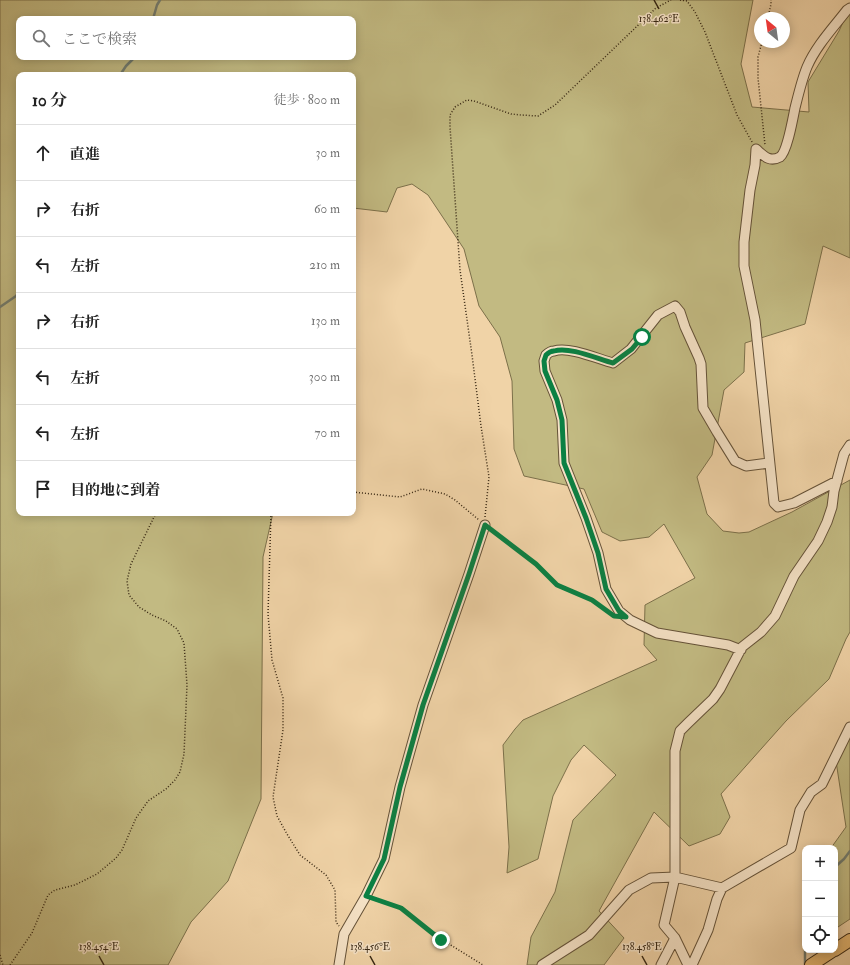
<!DOCTYPE html>
<html lang="ja">
<head>
<meta charset="utf-8">
<style>
  body { margin:0; font-family:"IM FELL Double Pica","Noto Serif JP",serif; background:#f2f2f2; color:#222 }
  .controls { position:absolute; right:12px; bottom:12px; display:grid; overflow:hidden; border-radius:8px; box-shadow:0 2px 10px #0003 }
  .controls button { width:36px; height:36px; display:grid; place-items:center; padding:0; border:0; border-bottom:1px solid #e0e0e0; background:#fff; color:#222; font:20px sans-serif }
  .compass { position:absolute; left:754px; top:12px; width:36px; height:36px; border-radius:50%; background:#fff; box-shadow:0 2px 10px #0003; rotate:331deg }
  .stop { position:absolute; width:12px; height:12px; margin:-9px; border:3px solid #0b8043; border-radius:50%; background:#fff }
  .stop.end { background:#0b8043; border-color:#fff; box-shadow:0 1px 4px #0008 }
  .list { margin:0; padding:0; list-style:none }
  h2 { display:flex; justify-content:space-between; align-items:center; height:52px; margin:0; padding:0 16px; font-size:17px }
  h2 small { font-size:13px; font-weight:400; color:#767676 }
  .list li { display:grid; grid-template-columns:26px 1fr auto; gap:12px; align-items:center; box-sizing:border-box; height:56px; padding:0 16px; border-top:1px solid #e0e0e0 }
  .list b { display:block; font-size:15px; white-space:nowrap }
  .list em { font-size:13px; font-style:normal; color:#767676 }
  .icon { flex:none; width:22px; height:22px; fill:none; stroke:currentColor; stroke-width:2; stroke-linecap:round; stroke-linejoin:round }
  .map { position:relative; flex:none; width:850px; height:965px; overflow:hidden }
  .search { position:absolute; background:#fff; box-shadow:0 2px 10px #0003; left:16px; top:16px; width:340px; height:44px; display:flex; align-items:center; gap:10px; box-sizing:border-box; padding:0 14px; border-radius:8px; color:#767676; font-size:15px }
  .panel { position:absolute; background:#fff; box-shadow:0 2px 10px #0003; left:16px; top:72px; width:340px; height:444px; border-radius:8px }
  .map>svg:first-child { display:block }
  .green { fill:#c2ba82; stroke:#7c704a; fill-rule:evenodd }
  .lines { fill:none; stroke-linecap:round; stroke-linejoin:round }
  .stream { stroke:#737d70; stroke-width:2.5 }
  .minor-casing { stroke:#655238; stroke-width:11 }
  .major-casing { stroke:#372713; stroke-width:14 }
  .path { stroke:#372713; stroke-width:1.5; stroke-dasharray:1 2; stroke-linecap:butt }
  .minor { stroke:#f5e2c6; stroke-width:9 }
  .major { stroke:#e8ba74; stroke-width:12 }
  .route { stroke:#0b8043; stroke-width:5 }
  .ticks { fill:none; stroke:#372713; stroke-width:1.5 }
  .ticks-label { font-size:10px; text-anchor:middle; fill:#372713; stroke:#f5e2c6; stroke-width:3; stroke-linejoin:round; paint-order:stroke }
</style>
</head>
<body>
<div class="map">
<svg width="850" height="965" viewBox="0 0 850 965">
  <rect width="100%" height="100%" fill="#f0d3a7"/>
  <filter id="stains"><feTurbulence type="fractalNoise" baseFrequency=".005" numOctaves="4"/><feColorMatrix values="0 0 0 0 .2 0 0 0 0 .09 0 0 0 0 .02 0 0 0 .5 -.17"/></filter>
  <radialGradient id="worn" r=".72"><stop offset=".6" stop-color="#630" stop-opacity="0"/><stop offset="1" stop-color="#630" stop-opacity=".3"/></radialGradient>
  <path class="green" d="M0 0H753L741 64 752 107 809 112 808 82 839 31 850 7V258L823 246 805 324 745 343 744 372 724 390 712 455 697 477 707 514 723 531 739 533 749 532 792 512 850 480V632L846 639 829 679 786 721 721 794 730 817 720 834 689 846 654 812 599 911 624 938 604 965H527L531 937 555 892 573 820 616 775 584 745 571 760 553 796 538 859 507 873 509 847 503 745 515 729 523 720 657 660 644 645 645 605 695 578 664 524 649 537 620 541 602 532 584 489 524 476 514 449 512 381 500 337 479 306 464 249 428 195 412 184 397 188 387 212 353 208V75H19V513H273L263 557 261 799 228 881 191 922 168 965H0ZM19 19H353V57H19Z
    M850 732V919L835 929V848H831L846 827 836 761Z"/>
  <g class="lines">
    <path class="stream" d="M153 19 157 5 160 0
      M120 75 126 66 135 57
      M0 307 16 296 19 292
      M835 867 844 859 850 851
      M805 944V965"/>
    <defs>
      <path id="minor" d="M756 149 755 165 750 190 744 242V266L755 320 774 503 778 507 794 503 837 481
        M756 149C763 155 769 163 780 157 787 152 793 118 795 108 798 96 802 79 807 67 816 46 833 28 847 10L850 8
        M741 650 728 645 657 633 630 620 619 611 606 589 598 553 586 518 564 463 562 420 557 400 545 371 544 361 546 355C548 353 551 351 554 351 569 346 598 359 613 363L631 349 658 315 675 306 680 312 685 327 699 358 701 364 703 408 717 432 735 461 746 466 769 463
        M339 965 344 934 366 896 384 859 400 787 423 705 469 574 485 525
        M542 965 589 935 629 890 651 878 675 877 722 888 791 848 800 810 811 792 822 784 850 727
        M661 965 675 938
        M688 965 675 938 664 925 675 877V751L680 731 688 723 713 699 720 689 742 647 761 632 775 616 794 576 818 541 827 522 832 507 834 491 844 454 850 445
        M692 965 708 930 717 899 722 888"/>
      <path id="major" d="M835 950 850 940
        M811 965 834 950"/>
    </defs>
    <use href="#minor" class="minor-casing"/>
    <use href="#major" class="major-casing"/>
    <path class="path" d="M680 0 687 1 695 12 705 32 737 115 752 142
      M768 18 771 4V0
      M762 42 758 57V78L765 145
      M353 492 400 497 422 489 445 494 455 500 479 520
      M271 513 268 614 272 660 283 698V730L273 797 277 816 287 834 300 855 326 875 335 890 336 922 339 926
      M485 517 489 477 481 426 472 355 460 270 450 127V115L455 107 467 100 474 101 511 114 521 115 538 116 555 105 656 8 671 0
      M493 531 536 564 557 585 592 600 610 613
      M375 899 401 907 441 939 483 965
      M0 955 3 965
      M10 965 32 933 48 895 55 890 75 885 97 874 116 858 122 850 136 818 148 801 166 789 175 780 180 772 184 754 187 685 184 643 177 629 166 621 152 615 139 607 129 595 127 581 131 564 156 513"/>
    <use href="#minor" class="minor"/>
    <use href="#major" class="major"/>
  </g>
  <g class="lines">
    <path class="route" d="M441 940 401 908 366 896 384 859 400 787 423 705 469 574 485 525 536 564 557 585 592 600 614 616 626 617 619 611 606 589 598 553 586 518 564 463 562 420 557 400 545 371 544 361 546 355C548 353 551 351 554 351 569 346 598 359 613 363L632 349 642 337"/>
  </g>
  <path class="ticks" d="M654 0 659 9M99 956 104 965M370 956 375 965M642 956 647 965"/>
  <g class="ticks-label">
    <text x="659" y="22">138.462°E</text>
    <text x="99" y="950">138.454°E</text>
    <text x="370" y="950">138.456°E</text>
    <text x="642" y="950">138.458°E</text>
  </g>
  <rect width="100%" height="100%" filter="url(#stains)"/>
  <rect width="100%" height="100%" fill="url(#worn)"/>
</svg>
<div class="controls">
<button>+</button>
<button>−</button>
<button><svg class="icon" aria-label="locate" viewBox="0 0 24 24"><circle cx="12" cy="12" r="6"/><path d="M12 2v4M12 18v4M2 12h4M18 12h4"/></svg></button>
</div>
<svg class="compass" viewBox="-18 -18 36 36"><path d="M0-13l5 13h-10z" fill="#e53935"/><path d="M0 13l5-13h-10z" fill="#767676"/></svg>
<div class="stop" style="left:642px;top:337px"></div>
<div class="stop end" style="left:441px;top:940px"></div>
<div class="search"><svg class="icon" aria-label="search" viewBox="0 0 24 24"><circle cx="10" cy="10" r="6"/><path d="M15 15l6 6"/></svg>ここで検索</div>
<section class="panel">
<h2>10 分<small>徒歩 · 800 m</small></h2>
<ul class="list">
<li><svg class="icon" aria-label="ahead" viewBox="0 0 24 24"><path d="M12 20V5M6 11l6-6 6 6"/></svg><div><b>直進</b></div><em>30 m</em></li>
<li><svg class="icon" aria-label="right" viewBox="0 0 24 24"><path d="M7 20v-9h11M14 6l5 5-5 5"/></svg><div><b>右折</b></div><em>60 m</em></li>
<li><svg class="icon" aria-label="left" viewBox="0 0 24 24"><path d="M17 20v-9H6M10 6l-5 5 5 5"/></svg><div><b>左折</b></div><em>210 m</em></li>
<li><svg class="icon" aria-label="right" viewBox="0 0 24 24"><path d="M7 20v-9h11M14 6l5 5-5 5"/></svg><div><b>右折</b></div><em>130 m</em></li>
<li><svg class="icon" aria-label="left" viewBox="0 0 24 24"><path d="M17 20v-9H6M10 6l-5 5 5 5"/></svg><div><b>左折</b></div><em>300 m</em></li>
<li><svg class="icon" aria-label="left" viewBox="0 0 24 24"><path d="M17 20v-9H6M10 6l-5 5 5 5"/></svg><div><b>左折</b></div><em>70 m</em></li>
<li><svg class="icon" aria-label="arrive" viewBox="0 0 24 24"><path d="M6 21V4h12l-3 4 3 4H6"/></svg><div><b>目的地に到着</b></div></li>
</ul>
</section>
</div>
</body>
</html>
